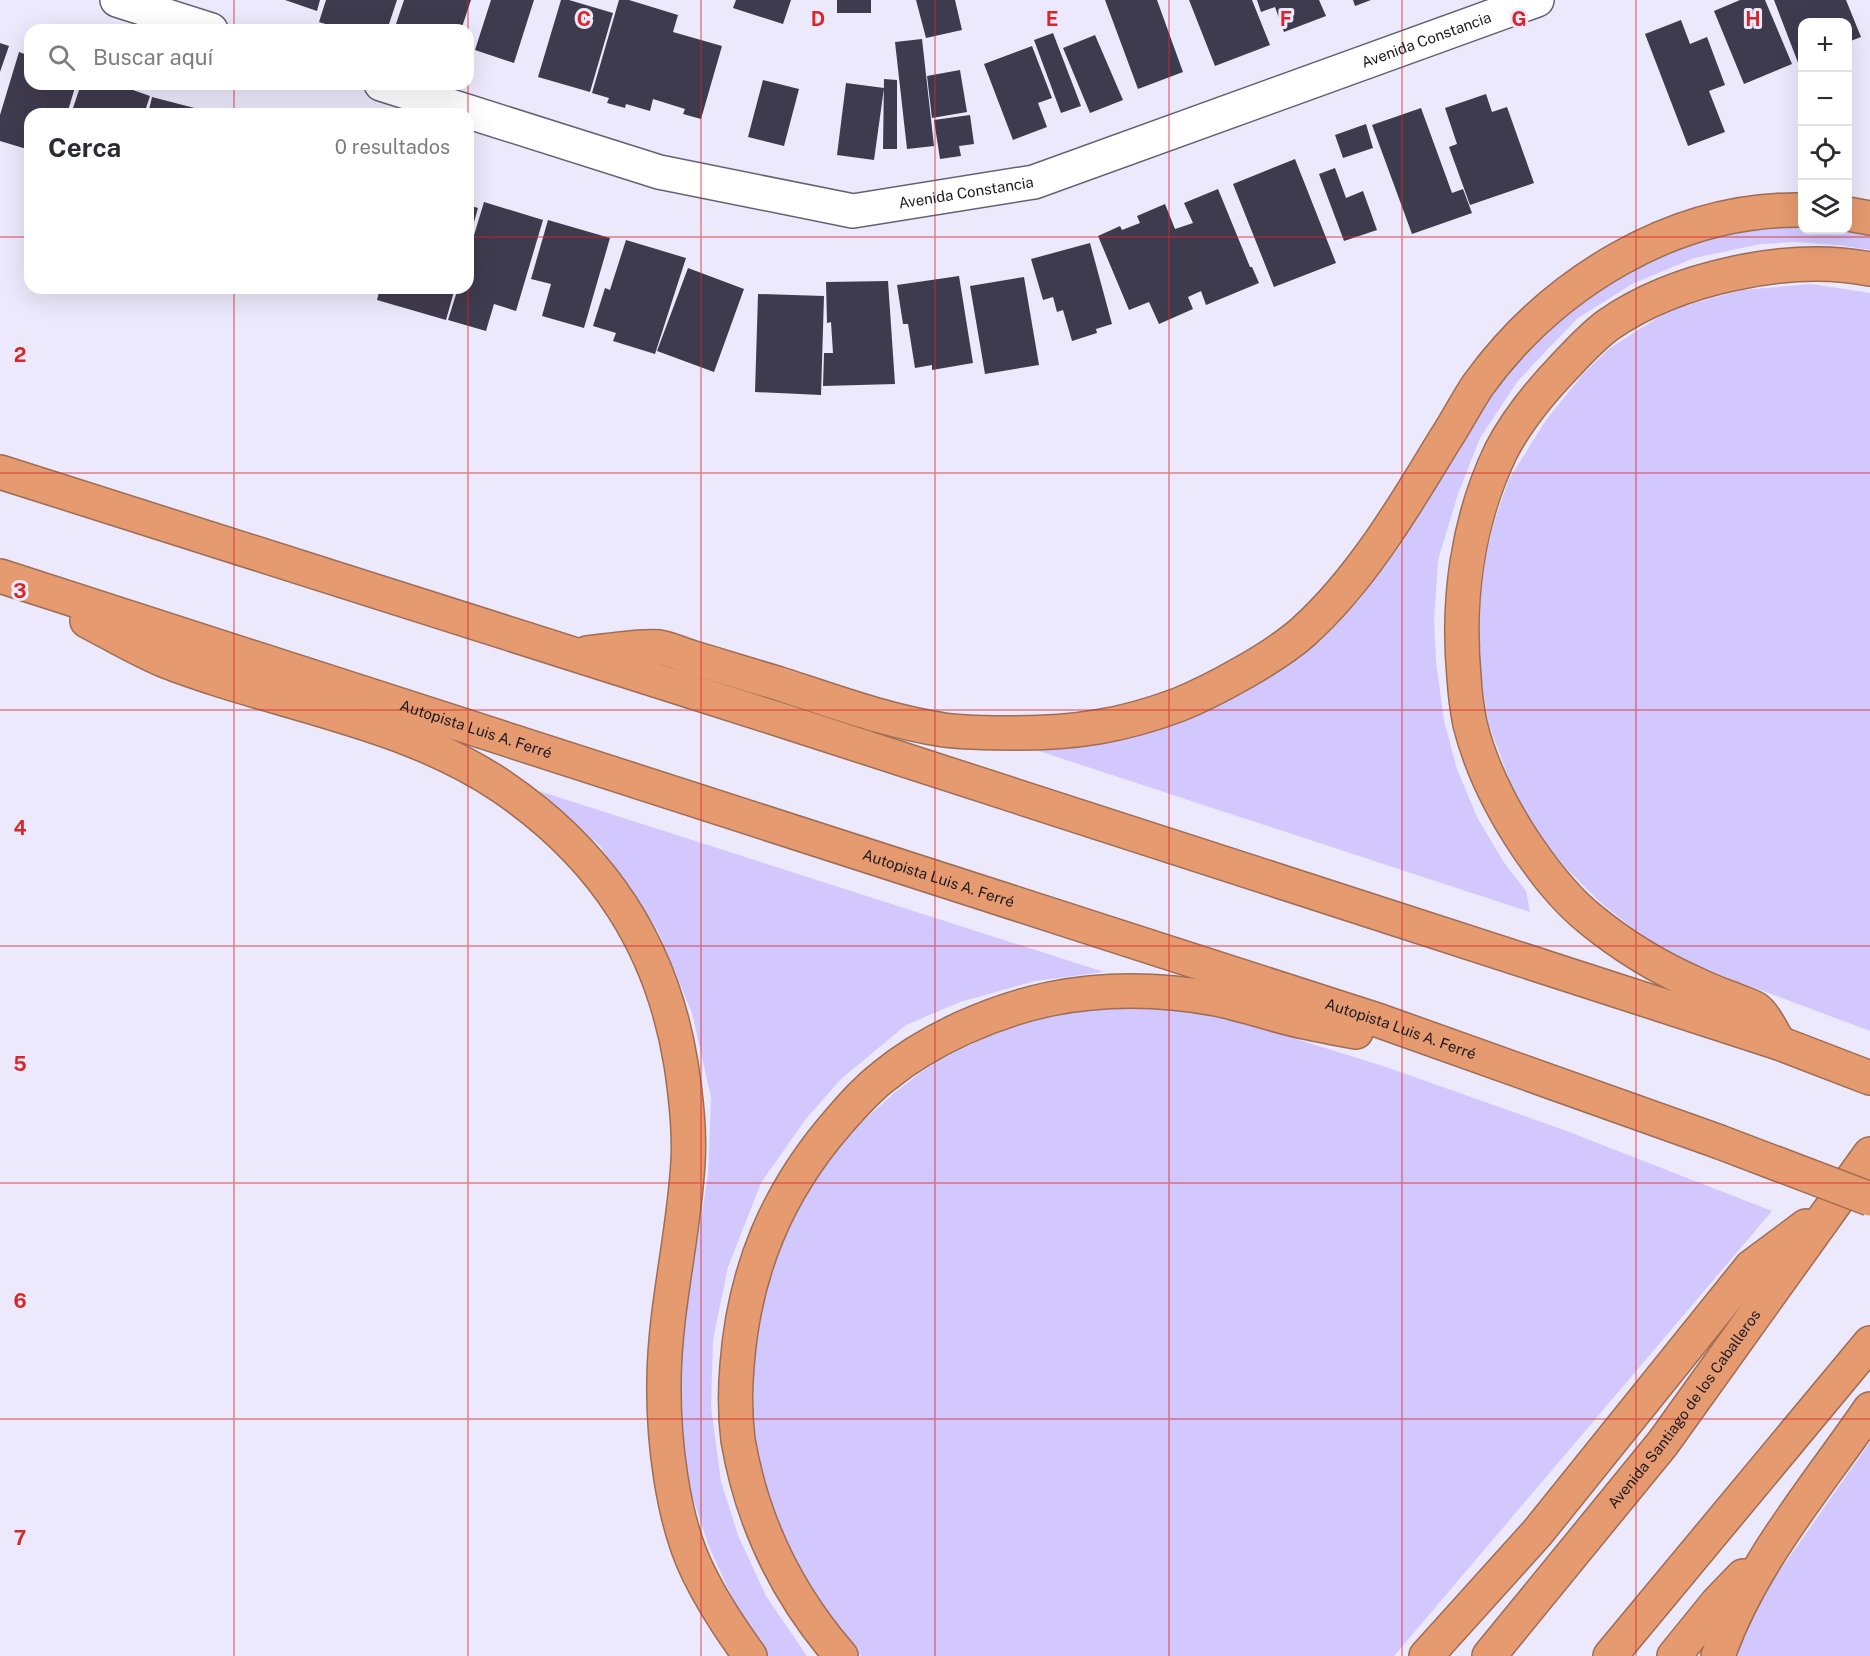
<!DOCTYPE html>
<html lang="es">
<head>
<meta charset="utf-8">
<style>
  body { margin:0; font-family:"Public Sans",sans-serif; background:#f7f7f7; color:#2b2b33 }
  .controls { position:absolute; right:18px; top:18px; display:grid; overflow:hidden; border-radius:12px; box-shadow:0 6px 24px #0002 }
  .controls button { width:54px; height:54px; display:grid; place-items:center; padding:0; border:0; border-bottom:2px solid #e1e1e2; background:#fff; color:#2b2b33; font:30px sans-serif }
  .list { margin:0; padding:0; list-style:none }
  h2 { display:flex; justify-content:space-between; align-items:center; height:78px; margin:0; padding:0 24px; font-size:26px }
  h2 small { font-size:20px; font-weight:400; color:#7c7c81 }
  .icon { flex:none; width:33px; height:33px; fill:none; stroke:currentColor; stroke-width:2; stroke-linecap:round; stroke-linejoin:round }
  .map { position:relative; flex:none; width:1870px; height:1656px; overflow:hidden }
  .search { position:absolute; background:#fff; box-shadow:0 6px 24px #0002; left:24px; top:24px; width:450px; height:66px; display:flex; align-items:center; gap:15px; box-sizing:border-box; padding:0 21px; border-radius:18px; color:#7c7c81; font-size:22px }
  .panel { position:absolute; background:#fff; box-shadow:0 6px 24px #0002; left:24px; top:108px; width:450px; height:186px; border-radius:18px }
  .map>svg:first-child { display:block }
  .green { fill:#d2c8fe }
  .building { fill:#3f3b4e }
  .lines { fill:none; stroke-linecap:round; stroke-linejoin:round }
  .minor-casing { stroke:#646175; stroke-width:36 }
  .motorway-casing { stroke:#9e6d54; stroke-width:36 }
  .minor { stroke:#fff; stroke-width:33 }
  .motorway { stroke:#e59a6f; stroke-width:33 }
  .motorway-bridge-casing { stroke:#9e6d54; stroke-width:36; stroke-linecap:butt }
  .motorway-bridge { stroke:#e59a6f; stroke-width:33 }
  .grid { fill:none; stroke:#d62828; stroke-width:1.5; stroke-opacity:0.55 }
  .labels { text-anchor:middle; stroke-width:6; stroke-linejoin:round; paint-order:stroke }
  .street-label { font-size:15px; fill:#1b1921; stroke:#ece9fc }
  .grid-label { font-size:20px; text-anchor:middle; font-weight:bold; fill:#d62828; stroke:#ece9fc; stroke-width:6; stroke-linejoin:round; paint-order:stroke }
</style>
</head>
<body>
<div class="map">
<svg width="1870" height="1656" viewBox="0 0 1870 1656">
  <rect width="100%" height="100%" fill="#ece9fc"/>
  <path class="green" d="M1802 227V230H1846L1870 233V250L1838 245 1796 242 1761 244 1694 258 1632 284 1578 318 1543 354 1517 382 1480 438 1458 494 1438 560 1434 619 1436 661 1444 721 1457 769 1477 817 1503 861 1526 891 1530 912 1039 751 1153 729 1227 700 1296 658 1358 601 1400 546 1477 410 1504 375 1565 313 1627 271 1663 253 1698 242 1734 234 1765 228Z
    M1811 284 1870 293V1031L1707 970 1661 950 1602 904 1567 869 1541 838 1527 816 1512 787 1488 722 1476 640 1481 574 1495 519 1509 479 1546 420 1584 373 1610 348 1670 310 1742 290Z
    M539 791 1104 972 1035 981 960 1002 906 1025 841 1079 805 1120 761 1183 728 1267 713 1340 711 1407 721 1482 738 1535 766 1596 807 1656H769L738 1610 709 1547 690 1489 678 1408 682 1337 708 1175 711 1097 692 1013 658 931 600 846Z
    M1156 1004 1236 1020 1386 1067 1564 1130 1772 1211 1394 1656H861L842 1635 808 1589 763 1491 754 1443V1360L758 1317 767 1278 798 1208 825 1166 851 1132 894 1093 936 1061 989 1036 1047 1013Z
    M1870 1442V1656H1734L1753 1609Z"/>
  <path class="building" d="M285 0H320L317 11Z
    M326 0H397L387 30H345L319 22Z
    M404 0H471L461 30H394Z
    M491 0H534L514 63 475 50Z
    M561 0H569L613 13 590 92 538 77Z
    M619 0H629L678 15 673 32 722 46 701 119 683 114 685 109 653 99 650 111 626 104 625 108 607 103 609 98 592 93Z
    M736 0H791L783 24 733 8Z
    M837 0H871V13H837Z
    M916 0H955L962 30 926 38Z
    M1105 0H1157L1183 72 1138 89Z
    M1189 0H1252L1270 45 1215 66Z
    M1257 0H1319L1326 16 1284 32 1275 7 1261 12Z
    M1353 0H1371L1355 6Z
    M1740 0H1765L1792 64 1744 84 1714 11Z
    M1774 0H1846L1861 37 1848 42V22H1802V73Z
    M1681 20 1690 44 1707 37 1725 85 1709 91 1725 132 1688 146 1645 34Z
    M1053 33 1081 106 1061 113 1034 40Z
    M1095 35 1123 100 1090 113 1063 48Z
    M922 39 934 146 907 149 895 42Z
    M0 43 9 46 0 72Z
    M1032 46 1052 98 1038 103 1047 127 1013 140 984 64Z
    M19 52 30 56V84H76L67 114H30V150L0 141V115Z
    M960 70 967 112 932 118 927 76Z
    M884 79 897 80V149H883Z
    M763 80 799 89 784 146 748 137Z
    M846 83 884 88 874 160 837 155Z
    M81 84H116L150 96 144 114H71Z
    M1486 94 1492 112 1507 107 1534 183 1470 205 1449 147 1457 144 1445 108Z
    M152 97 210 112 209 114H148Z
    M1421 108 1452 193 1463 189 1472 213 1412 234 1372 125Z
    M970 115 974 144 959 146 961 156 940 159 934 120Z
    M1366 124 1373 148 1343 158 1335 135Z
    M1295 159 1336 263 1274 287 1233 184Z
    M1335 168 1346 198 1363 191 1377 230 1344 241 1319 174Z
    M1218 189 1250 267H1252L1259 283 1206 305 1201 291 1188 297 1193 309 1159 324 1149 302 1129 310 1098 236 1120 226 1122 230 1140 223 1137 216 1165 204 1175 229 1193 223 1184 203Z
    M484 202 543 220 516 311 494 304 486 331 448 320 458 288H468V255Z
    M468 205 478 208 469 240H468Z
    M548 220 610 238 584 328 542 316 551 284 531 279Z
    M626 240 686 258 655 354 613 341 616 333 593 326 605 288 610 290Z
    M1090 243 1112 324 1096 329 1097 333 1072 341 1063 310 1057 312 1053 297 1043 300 1031 259Z
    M688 268 744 289 714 372 657 351Z
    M959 276 973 363 932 370V365L915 368 908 324H903L897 285Z
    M1024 277 1039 365 985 374 970 286Z
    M888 281 895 384 823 386 824 353H833L831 322 827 323 826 282Z
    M380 288H455L446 320 377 300Z
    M758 294 824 296 821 395 755 392Z"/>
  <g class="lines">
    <defs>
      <g id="minor">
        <path d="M117 0 211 30"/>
        <path id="s1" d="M381 84 659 172 853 211 1034 182 1537 0"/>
      </g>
      <g id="motorway">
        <path d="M1848 214 1870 218"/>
        <path d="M0 472 781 720 1779 1043 1870 1078"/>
        <path id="s2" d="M0 576 1380 1021 1717 1141"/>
        <path d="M87 621C112 634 137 649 163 660 274 704 404 719 504 788 603 856 662 946 681 1064 686 1097 690 1129 688 1162 684 1235 665 1306 664 1379 663 1438 672 1519 698 1572 712 1601 731 1630 750 1656"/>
        <path d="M587 653C606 651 642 645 659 647 671 649 683 655 694 658 721 666 749 675 777 683 832 701 886 721 944 730 967 733 992 733 1016 733 1075 733 1122 726 1178 705 1213 691 1275 657 1303 632 1361 580 1404 507 1444 441 1456 423 1466 403 1478 385 1552 283 1674 208 1802 210"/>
        <path d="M1779 1043C1774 1035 1764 1014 1756 1009 1752 1006 1745 1004 1740 1002 1725 996 1710 991 1696 984 1657 967 1623 946 1590 919 1565 899 1546 874 1528 848 1503 811 1481 768 1470 724 1467 709 1465 693 1464 677 1457 601 1467 522 1501 451 1517 420 1541 391 1565 366 1578 352 1593 336 1608 325 1675 278 1790 253 1870 269"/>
        <path d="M841 1656C787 1594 752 1522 738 1440 735 1416 735 1390 737 1366 744 1271 777 1192 839 1121 853 1105 867 1089 884 1076 929 1039 993 1011 1050 999 1105 988 1161 989 1216 999 1246 1005 1275 1016 1305 1022 1322 1026 1339 1029 1356 1032"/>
        <path d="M1426 1656 1537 1533 1751 1267 1806 1226"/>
        <path id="s3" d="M1489 1656 1663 1443 1870 1154"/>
        <path d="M1610 1656 1870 1343"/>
        <path d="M1674 1656 1717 1603 1743 1576"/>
        <path d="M1718 1656C1750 1564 1816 1488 1870 1409"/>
      </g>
    </defs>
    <use href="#minor" class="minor-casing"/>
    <use href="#motorway" class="motorway-casing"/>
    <use href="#minor" class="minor"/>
    <use href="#motorway" class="motorway"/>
    <defs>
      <path id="motorway-bridge" d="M1717 1141 1870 1199"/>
    </defs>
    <use href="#motorway-bridge" class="motorway-bridge-casing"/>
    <use href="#motorway-bridge" class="motorway-bridge"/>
  </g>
  <path class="grid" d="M234 0V30M468 0V30M701 0V1656M935 0V1656M1169 0V1656M1402 0V1656M1636 0V1656M234 84V114M468 84V114M0 237H30M468 237H1870M234 288V1656M468 288V1656M0 473H1870M0 710H1870M0 946H1870M0 1183H1870M0 1419H1870"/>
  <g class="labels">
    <g class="street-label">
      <text dy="5" stroke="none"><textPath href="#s1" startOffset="1090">Avenida Constancia</textPath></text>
      <text dy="5" stroke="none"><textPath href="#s1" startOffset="604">Avenida Constancia</textPath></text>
      <text dy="5" stroke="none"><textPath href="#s2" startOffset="500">Autopista Luis A. Ferré</textPath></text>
      <text dy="5" stroke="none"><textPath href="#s2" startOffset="986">Autopista Luis A. Ferré</textPath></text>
      <text dy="5" stroke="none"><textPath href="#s2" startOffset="1472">Autopista Luis A. Ferré</textPath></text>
      <text dy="5" stroke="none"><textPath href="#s3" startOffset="315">Avenida Santiago de los Caballeros</textPath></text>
    </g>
  </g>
  <g class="grid-label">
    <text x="584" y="26">C</text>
    <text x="818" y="26">D</text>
    <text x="1052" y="26">E</text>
    <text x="1286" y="26">F</text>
    <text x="1519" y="26">G</text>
    <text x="1753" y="26">H</text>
    <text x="20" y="362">2</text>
    <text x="20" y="598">3</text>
    <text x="20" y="835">4</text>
    <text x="20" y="1071">5</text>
    <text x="20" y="1308">6</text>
    <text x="20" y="1545">7</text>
  </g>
</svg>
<div class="controls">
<button>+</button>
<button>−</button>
<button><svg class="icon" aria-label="locate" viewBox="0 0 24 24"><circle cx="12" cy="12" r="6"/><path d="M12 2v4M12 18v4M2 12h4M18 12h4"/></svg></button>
<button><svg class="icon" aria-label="layers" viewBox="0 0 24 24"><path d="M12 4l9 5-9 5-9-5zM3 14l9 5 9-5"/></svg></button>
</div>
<div class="search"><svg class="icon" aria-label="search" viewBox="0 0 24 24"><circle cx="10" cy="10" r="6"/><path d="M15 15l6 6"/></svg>Buscar aquí</div>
<section class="panel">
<h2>Cerca<small>0 resultados</small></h2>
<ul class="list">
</ul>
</section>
</div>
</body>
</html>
